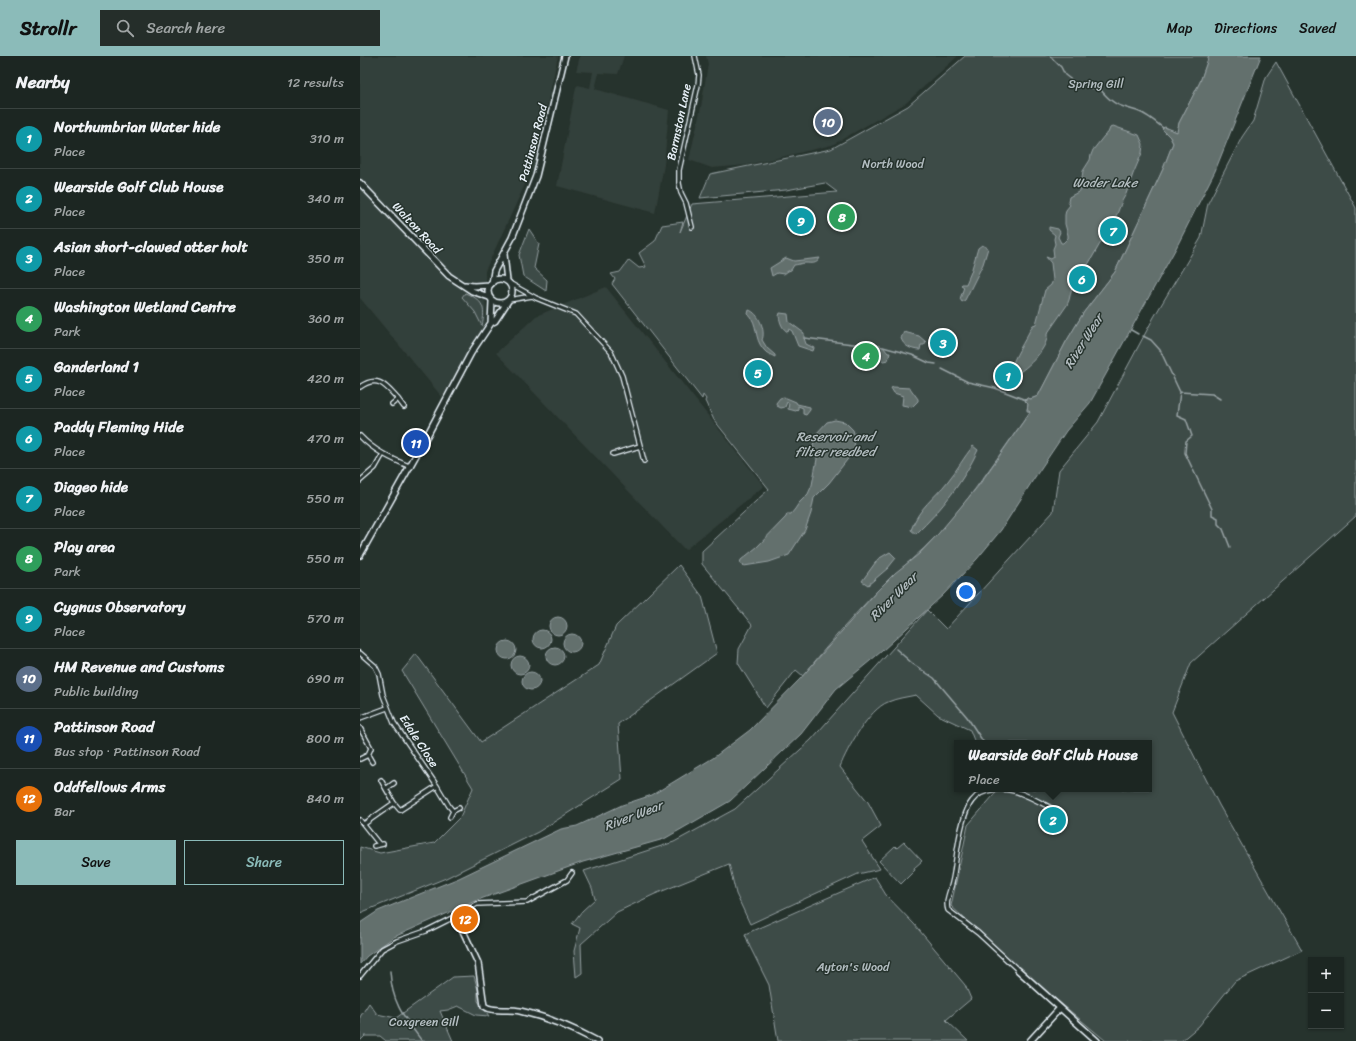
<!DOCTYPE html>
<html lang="en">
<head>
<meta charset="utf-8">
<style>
  body { margin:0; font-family:Sriracha,sans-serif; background:#252e2a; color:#f1f3f6 }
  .controls { position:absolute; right:12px; bottom:12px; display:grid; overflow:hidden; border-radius:0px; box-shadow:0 1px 3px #0004 }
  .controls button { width:36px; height:36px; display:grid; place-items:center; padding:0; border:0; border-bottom:1px solid #3a4340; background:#1c2622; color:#f1f3f6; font:20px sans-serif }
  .you { position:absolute; left:606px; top:536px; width:14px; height:14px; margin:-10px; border:3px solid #fff; border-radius:50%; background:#1a73e8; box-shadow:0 0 0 6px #1a73e833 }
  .badge { display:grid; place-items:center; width:26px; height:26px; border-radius:50%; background:#8bbbb9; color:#fff; font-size:13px; font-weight:700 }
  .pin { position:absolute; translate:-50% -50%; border:2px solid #fff; box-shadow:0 1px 4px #0006 }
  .popup { position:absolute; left:594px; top:684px; width:198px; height:52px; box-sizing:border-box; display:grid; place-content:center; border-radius:0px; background:#1c2622; filter:drop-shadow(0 1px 3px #0005); font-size:13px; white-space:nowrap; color:#a0a5a5 }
  .popup b { font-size:15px; color:#f1f3f6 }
  .popup::after { content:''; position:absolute; left:50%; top:100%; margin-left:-8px; border:8px solid transparent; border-top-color:#1c2622 }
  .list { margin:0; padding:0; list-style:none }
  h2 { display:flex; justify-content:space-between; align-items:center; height:52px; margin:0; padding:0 16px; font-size:17px }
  h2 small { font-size:13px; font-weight:400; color:#a0a5a5 }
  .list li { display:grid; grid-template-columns:26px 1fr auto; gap:12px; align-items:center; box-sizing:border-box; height:60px; padding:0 16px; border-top:1px solid #3a4340 }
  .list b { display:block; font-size:15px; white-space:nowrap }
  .list p { margin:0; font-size:13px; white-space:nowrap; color:#a0a5a5 }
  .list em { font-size:13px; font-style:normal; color:#a0a5a5 }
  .actions { display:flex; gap:8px; padding:12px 16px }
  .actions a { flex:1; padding:9px 0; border:1px solid #8bbbb9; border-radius:0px; text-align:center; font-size:14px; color:#8bbbb9 }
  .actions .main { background:#8bbbb9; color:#111 }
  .icon { flex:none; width:22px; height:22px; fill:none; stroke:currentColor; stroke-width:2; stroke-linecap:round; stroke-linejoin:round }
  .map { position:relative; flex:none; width:996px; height:985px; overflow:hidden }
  header { display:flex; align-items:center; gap:24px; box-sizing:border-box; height:56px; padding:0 20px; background:#8bbbb9; color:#111 }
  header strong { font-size:19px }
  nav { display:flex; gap:22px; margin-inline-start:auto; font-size:14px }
  .search { width:280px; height:36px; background:#252e2a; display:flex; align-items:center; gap:10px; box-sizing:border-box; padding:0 14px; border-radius:0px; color:#a0a5a5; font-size:15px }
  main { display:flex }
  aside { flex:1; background:#1c2622 }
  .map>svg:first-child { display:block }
  .built { fill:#333f3a }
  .green { fill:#3e4b47; stroke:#939ea0 }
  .water { fill:#636f6d; stroke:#98a3a5 }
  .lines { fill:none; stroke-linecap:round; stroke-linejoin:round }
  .stream { stroke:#98a3a5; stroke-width:1.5 }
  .street-casing { stroke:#e8f1f8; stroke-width:6 }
  .secondary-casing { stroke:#e8f1f8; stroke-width:8 }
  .street { stroke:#26332d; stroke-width:3.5 }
  .secondary { stroke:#26332d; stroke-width:5 }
  .labels { text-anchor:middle; stroke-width:3; stroke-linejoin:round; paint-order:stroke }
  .park-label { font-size:12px; fill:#b5bfc3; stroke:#26332d }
  .street-label { font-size:12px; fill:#e8f1f8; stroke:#26332d }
  .water-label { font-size:13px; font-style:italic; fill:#b3bdc0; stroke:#26332d }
</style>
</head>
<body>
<header>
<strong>Strollr</strong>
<div class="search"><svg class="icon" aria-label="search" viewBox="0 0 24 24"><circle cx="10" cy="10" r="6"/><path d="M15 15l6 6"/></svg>Search here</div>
<nav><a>Map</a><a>Directions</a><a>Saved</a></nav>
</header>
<main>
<aside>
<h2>Nearby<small>12 results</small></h2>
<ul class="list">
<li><span class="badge" style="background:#0f9aa8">1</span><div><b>Northumbrian Water hide</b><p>Place</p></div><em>310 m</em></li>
<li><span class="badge" style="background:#0f9aa8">2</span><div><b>Wearside Golf Club House</b><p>Place</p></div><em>340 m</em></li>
<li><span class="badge" style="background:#0f9aa8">3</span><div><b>Asian short-clawed otter holt</b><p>Place</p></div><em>350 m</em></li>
<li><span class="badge" style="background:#2e9e5b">4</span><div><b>Washington Wetland Centre</b><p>Park</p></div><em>360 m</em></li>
<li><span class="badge" style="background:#0f9aa8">5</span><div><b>Ganderland 1</b><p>Place</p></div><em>420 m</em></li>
<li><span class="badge" style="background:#0f9aa8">6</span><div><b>Paddy Fleming Hide</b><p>Place</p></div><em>470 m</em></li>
<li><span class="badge" style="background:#0f9aa8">7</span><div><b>Diageo hide</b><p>Place</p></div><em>550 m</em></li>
<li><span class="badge" style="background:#2e9e5b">8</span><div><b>Play area</b><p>Park</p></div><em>550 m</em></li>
<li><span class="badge" style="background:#0f9aa8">9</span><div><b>Cygnus Observatory</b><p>Place</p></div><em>570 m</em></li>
<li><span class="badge" style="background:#5c6f8a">10</span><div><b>HM Revenue and Customs</b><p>Public building</p></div><em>690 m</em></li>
<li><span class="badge" style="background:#1a4fb4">11</span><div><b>Pattinson Road</b><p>Bus stop · Pattinson Road</p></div><em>800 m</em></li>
<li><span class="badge" style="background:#e8710a">12</span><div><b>Oddfellows Arms</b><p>Bar</p></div><em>840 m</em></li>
</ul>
<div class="actions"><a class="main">Save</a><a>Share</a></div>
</aside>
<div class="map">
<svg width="996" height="985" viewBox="0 0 996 985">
  <rect width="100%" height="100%" fill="#26332d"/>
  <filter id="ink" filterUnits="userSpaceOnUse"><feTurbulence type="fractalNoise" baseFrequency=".025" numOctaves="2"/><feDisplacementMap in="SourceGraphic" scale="8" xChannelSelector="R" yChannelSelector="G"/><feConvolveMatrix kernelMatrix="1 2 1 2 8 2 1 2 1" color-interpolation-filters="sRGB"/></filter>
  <g filter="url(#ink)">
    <path class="built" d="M0 0H198L174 109 125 215 126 268 82 341 0 242Z
      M220 0H264L258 18 239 17 235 33 309 54 304 109 295 157 197 130 216 31 218 29 230 32 233 16 216 15Z
      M346 0H598L546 47 472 89 387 109 352 112 329 104 341 51 348 8Z
      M246 231 404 430 325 494 136 297 176 260Z"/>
    <path class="green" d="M605 0H849L840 26 819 67 817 76 805 71 813 87 803 113 755 216 724 256 706 286 678 340 670 343 667 342 665 345 668 348 667 354 670 356C640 397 613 440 579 477 560 498 537 515 517 535 491 562 466 591 443 620L436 614 406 652 378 607 379 593 392 569 342 508V495L409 433 354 364 345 345 346 343 343 339 342 343 252 228 255 223 251 218 260 216 269 204 279 212 286 211 279 197 295 185 302 169 323 166 320 176 332 148 477 136 465 127 426 134 340 142 350 118 471 93 548 50Z
      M916 6 996 152V460L831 607 812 656 859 749 942 894 875 925 839 970 821 985H746L649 904 591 850 608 769 639 733H789V687H615L610 674 578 659 556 639C547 641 537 642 528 646 509 653 487 693 480 711L508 746 521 770 502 785 520 813 498 818 390 868 376 838 369 808 295 838 257 856 221 888 222 917 216 921 214 895 220 872 212 868 222 855 235 843 232 832 224 815 314 786 375 753 451 684 567 554 586 573 693 456 699 414 738 366 794 261 841 182 848 147 882 81 893 65 906 21Z
      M169 173 179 188 174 212 187 224 186 235 163 220 159 199Z
      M105 237C123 244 126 251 122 270L115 256 102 241Z
      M319 509 342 540 357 597 258 668 262 723 178 776 86 822 0 857V791L20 797 74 787 100 761 113 732 42 615 56 598 121 686 239 609 256 570Z
      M544 786 562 805 554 812 555 814 541 828 519 805 535 790 537 792Z
      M515 821 526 839 554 868 605 929 611 943 586 964 608 985H418L409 929 390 891 385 878Z
      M114 920 118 934V945L129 960 116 959 98 950 88 954 80 955 93 985H26L20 980H5L0 985V961L9 947 17 958 36 962 93 921Z"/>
    <path class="water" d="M849 0H901L855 115 816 192 730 347 706 375 673 424 641 474 617 503 583 539 522 595 476 633 441 678 370 745 304 783 223 806 115 845 34 881 7 900 0 908V867L18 855 99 822 201 773 217 770 262 749 292 739 353 702 390 674 440 623 517 535 535 517 559 498 579 477 619 429 670 356 669 355H667L668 348 665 345 667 342 671 343 678 340 706 286 724 256 755 216 803 113 813 87 810 81 802 73 804 71 817 76 819 67 840 26Z
      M753 70 779 79 783 88 782 97 773 118 766 138 762 145 757 158 729 207 726 211 721 214 717 227 712 231 709 244 707 249 687 278C689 291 667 313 656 318L655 320H653L647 316V313H651C654 301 665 285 671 272L673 269 676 268 685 234 691 229 693 224 691 207 686 201 691 203 694 201 693 193 695 188 694 183 695 179 689 174V171L698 173 700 176 698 181 701 187H703L708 182V179L705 168V159L706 154 710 149 708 146 709 141 720 135 723 115 730 104 731 99 733 94 744 80 748 77 750 72Z
      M622 189 628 192 623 208 605 244 602 246 600 243 604 231 601 229 602 228H606L611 216 618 192Z
      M426 202 434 205 460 202C456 209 452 207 445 207 441 207 437 209 434 209L431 214 428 215 424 218 417 217 412 220 410 212Z
      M389 254C399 257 406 275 402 284L407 292 415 299V301C411 299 406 297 404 294 393 282 399 268 388 258Z
      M420 257 428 258 429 266 444 277V282L446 288 454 292 453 295 438 290 432 275 429 273 428 276C422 273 420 266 419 260Z
      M544 276 559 280 566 286 564 289H561L560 294C552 294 543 290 541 282Z
      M502 285 511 290 517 289 523 291 528 297H530L528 304 523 305 515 299 500 293Z
      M533 331 550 332 558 343V345L552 351 542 349 543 340 534 337 531 332Z
      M424 341 436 346 437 348 450 351V354L446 359 443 358V352L438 350V353L436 355 428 353 429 347 427 346 425 351 421 352 417 350 416 347 420 342Z
      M475 364 485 366 493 374 495 381 494 395 469 427 454 442 451 457 445 474 429 499 409 506 384 510 380 507 381 504 397 491 426 461 427 458H431L435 453 439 447 448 438 452 429 457 403 453 389 456 378 467 366Z
      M613 390 618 394C603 426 582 453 556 478L551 474C559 451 574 443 588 425 597 414 604 401 613 390Z
      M530 496 536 502 528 512 508 529 502 525 518 503Z
      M189 570a9 9 0 1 1 18 0a9 9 0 1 1-18 0Z
      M173 583a9 9 0 1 1 18 0a9 9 0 1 1-18 0Z
      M203 587a9 9 0 1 1 18 0a9 9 0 1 1-18 0Z
      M138 594a9 9 0 1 1 18 0a9 9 0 1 1-18 0Z
      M186 600a9 9 0 1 1 18 0a9 9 0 1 1-18 0Z
      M151 609a9 9 0 1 1 18 0a9 9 0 1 1-18 0Z
      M162 625a9 9 0 1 1 18 0a9 9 0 1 1-18 0Z"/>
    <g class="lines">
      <path class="stream" d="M690 0 701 11 705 19 718 29 721 27 730 32 740 33C753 49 758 49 777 55 786 58 796 66 803 72
        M771 274 778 278
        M783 280 791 284 800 294 820 336 817 359 826 363 832 380 826 385 825 397 852 453V459L858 462V468L863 473 870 491
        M444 282 501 289
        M523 291 552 299 569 307 576 308
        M582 313 608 326 635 332 666 344
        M820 336 852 338 860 343
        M536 593 553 608 574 622 607 661 624 687
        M30 915C32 947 43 960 62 985"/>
      <defs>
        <path id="street" d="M332 171 326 147 321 137 319 127V114L338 29 339 19 335 0
          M151 228 176 242 216 258 251 296 262 320 284 405
          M149 244 172 240
          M0 331C18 318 26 330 38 343
          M32 348 38 343 44 351
          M0 380C14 395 32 403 51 411
          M253 398 280 390
          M0 425 15 412 23 398
          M0 597 15 610 19 618 23 639 34 667 77 730 89 750 93 755 99 752
          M0 662 27 652
          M0 672 11 692 8 699 12 706
          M0 703 8 699
          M21 724 26 733
          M34 727 26 733 34 747
          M90 761 93 755
          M0 764 19 788
          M4 768 34 747 40 754 77 730
          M14 790 23 788
          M658 914 618 877 588 854C585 845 590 836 592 827 594 819 595 811 596 803 598 788 603 756 612 745 622 731 646 731 660 737 674 742 688 751 701 757
          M0 920 22 893 37 885 66 875 96 860 117 848 167 846 207 824 212 817"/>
        <path id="secondary" d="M0 127 89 220 112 235 129 241
          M144 198 147 225
          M128 235a12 12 0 1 1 24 0a12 12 0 1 1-24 0Z
          M132 227 134 215 152 182 176 120 205 0
          M105 229 114 230 130 229
          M131 267 132 245
          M0 499 69 376 111 297 131 267 135 265 148 245
          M96 860 118 907 124 950C134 957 148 952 160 955 186 961 213 972 237 985
          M658 914 737 985
          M670 985 700 952"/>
      </defs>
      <use href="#street" class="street-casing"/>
      <use href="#secondary" class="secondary-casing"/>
      <use href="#street" class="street"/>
      <use href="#secondary" class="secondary"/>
    </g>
  </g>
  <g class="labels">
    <g class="park-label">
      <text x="736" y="32">Spring Gill</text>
      <text x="533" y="112">North Wood</text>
      <text x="493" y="915">Ayton's Wood</text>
      <text x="64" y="970">Coxgreen Gill</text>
    </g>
    <g class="street-label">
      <text transform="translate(319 66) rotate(-78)" y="4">Barmston Lane</text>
      <text transform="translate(173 87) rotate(-75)" y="4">Pattinson Road</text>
      <text transform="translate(57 172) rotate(47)" y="4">Walton Road</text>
      <text transform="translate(59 685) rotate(57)" y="4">Edale Close</text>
    </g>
    <g class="water-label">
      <text x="745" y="131">Wader Lake</text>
      <text transform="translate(723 285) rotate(-58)" y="5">River Wear</text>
      <text x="475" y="385">Reservoir and<tspan x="475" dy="15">filter reedbed</tspan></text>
      <text transform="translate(533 540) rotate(-45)" y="5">River Wear</text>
      <text transform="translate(273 759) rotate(-21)" y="5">River Wear</text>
    </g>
  </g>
</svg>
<div class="controls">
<button>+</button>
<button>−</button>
</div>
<div class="you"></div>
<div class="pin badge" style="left:648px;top:320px;background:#0f9aa8">1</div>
<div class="pin badge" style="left:693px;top:764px;background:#0f9aa8">2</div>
<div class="popup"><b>Wearside Golf Club House</b>Place</div>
<div class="pin badge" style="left:583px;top:287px;background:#0f9aa8">3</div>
<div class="pin badge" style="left:506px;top:300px;background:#2e9e5b">4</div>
<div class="pin badge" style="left:398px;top:317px;background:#0f9aa8">5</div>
<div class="pin badge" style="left:722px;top:223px;background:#0f9aa8">6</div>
<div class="pin badge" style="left:753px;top:175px;background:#0f9aa8">7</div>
<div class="pin badge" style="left:482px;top:161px;background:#2e9e5b">8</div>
<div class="pin badge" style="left:441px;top:165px;background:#0f9aa8">9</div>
<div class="pin badge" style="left:468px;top:66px;background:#5c6f8a">10</div>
<div class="pin badge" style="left:56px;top:387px;background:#1a4fb4">11</div>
<div class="pin badge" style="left:105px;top:863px;background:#e8710a">12</div>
</div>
</main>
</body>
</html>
